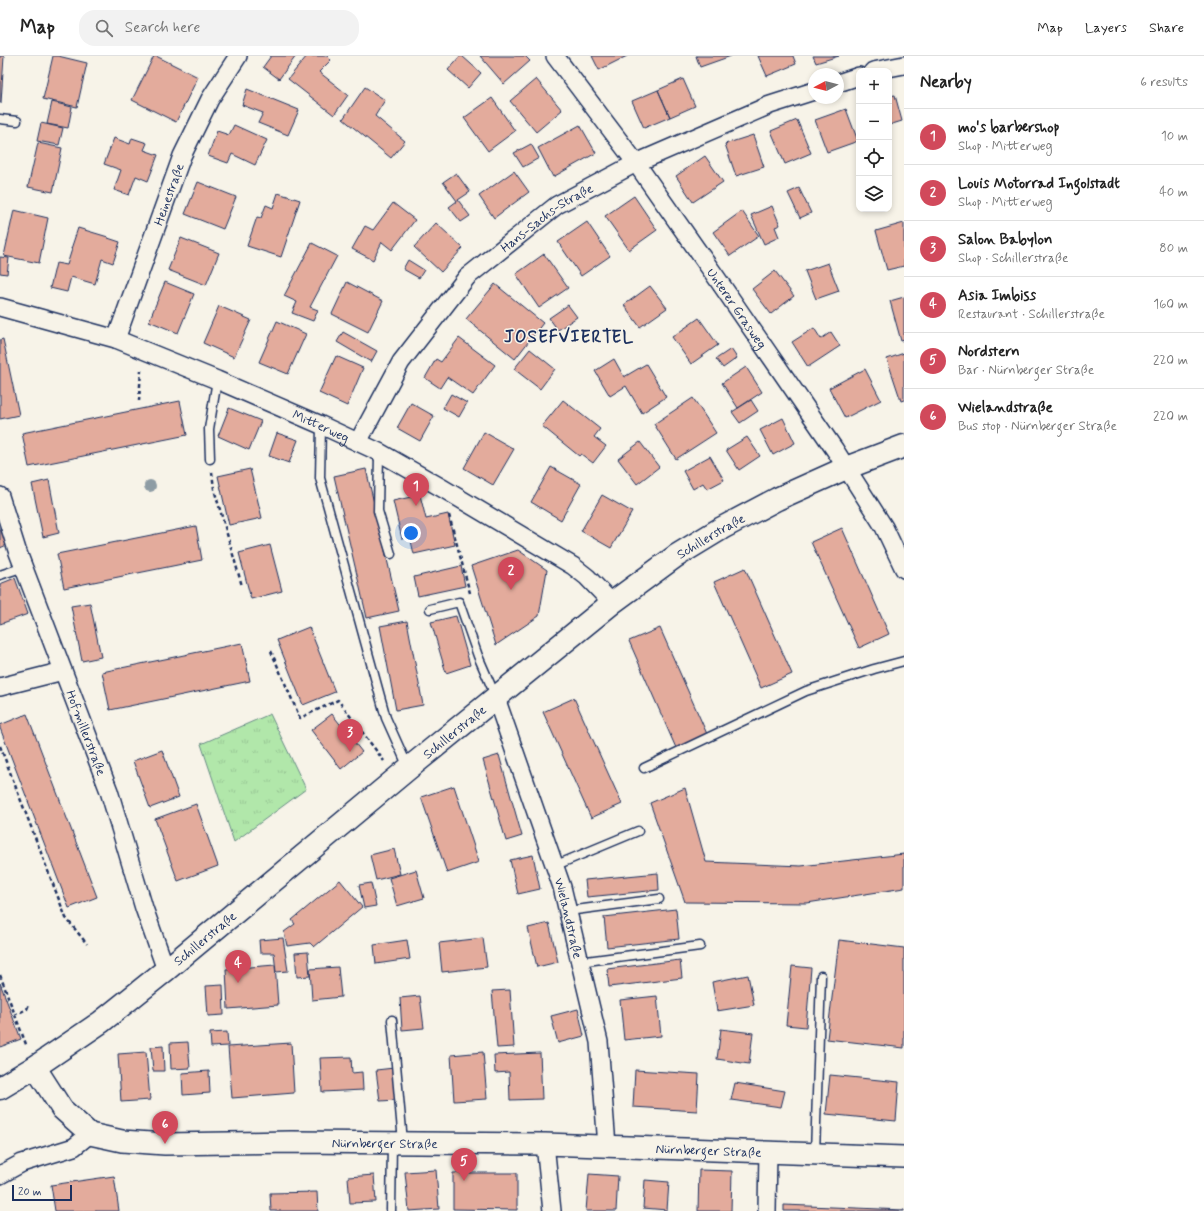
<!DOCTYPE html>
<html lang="en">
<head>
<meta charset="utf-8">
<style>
  body { margin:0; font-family:Mynerve,sans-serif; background:#f2f2f2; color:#222 }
  .controls { position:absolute; right:12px; top:12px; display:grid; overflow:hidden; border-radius:8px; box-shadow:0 2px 6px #0003 }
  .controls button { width:36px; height:36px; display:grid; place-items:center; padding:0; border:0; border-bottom:1px solid #e0e0e0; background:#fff; color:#222; font:20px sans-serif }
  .compass { position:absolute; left:808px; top:12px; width:36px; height:36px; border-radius:50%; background:#fff; box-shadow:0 2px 6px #0003; rotate:263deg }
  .scale { position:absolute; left:12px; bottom:10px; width:60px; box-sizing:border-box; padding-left:4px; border:2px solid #1b2f5e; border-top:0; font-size:11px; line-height:14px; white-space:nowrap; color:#1b2f5e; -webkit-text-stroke:3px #f7f3e8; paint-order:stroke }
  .you { position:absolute; left:411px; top:477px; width:14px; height:14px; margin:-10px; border:3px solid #fff; border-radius:50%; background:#1a73e8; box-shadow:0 0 0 6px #1a73e833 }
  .badge { display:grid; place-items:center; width:26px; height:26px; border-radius:50%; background:#d1495b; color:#fff; font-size:13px; font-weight:700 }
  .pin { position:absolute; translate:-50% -33px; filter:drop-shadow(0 1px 2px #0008) }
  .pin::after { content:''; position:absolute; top:21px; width:14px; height:12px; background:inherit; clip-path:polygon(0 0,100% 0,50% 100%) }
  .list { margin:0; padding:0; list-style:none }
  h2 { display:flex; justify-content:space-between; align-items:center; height:52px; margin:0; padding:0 16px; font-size:17px }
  h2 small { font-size:13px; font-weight:400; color:#767676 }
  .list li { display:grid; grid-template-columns:26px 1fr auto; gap:12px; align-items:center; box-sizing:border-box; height:56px; padding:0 16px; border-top:1px solid #e0e0e0 }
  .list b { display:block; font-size:15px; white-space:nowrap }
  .list p { margin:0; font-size:13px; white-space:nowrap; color:#767676 }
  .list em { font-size:13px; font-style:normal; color:#767676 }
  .icon { flex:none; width:22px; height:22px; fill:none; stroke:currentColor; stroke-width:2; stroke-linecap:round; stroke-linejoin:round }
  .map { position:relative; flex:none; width:904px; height:1155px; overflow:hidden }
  header { display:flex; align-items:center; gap:24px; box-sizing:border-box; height:56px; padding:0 20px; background:#fff; border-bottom:1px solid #e0e0e0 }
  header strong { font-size:19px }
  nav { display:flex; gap:22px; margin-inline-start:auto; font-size:14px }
  .search { width:280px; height:36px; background:#f2f2f2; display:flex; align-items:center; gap:10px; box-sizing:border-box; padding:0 14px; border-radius:16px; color:#767676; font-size:15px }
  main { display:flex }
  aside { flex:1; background:#fff }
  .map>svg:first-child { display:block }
  .grass { fill:url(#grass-tufts); stroke:#668b84 }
  .building { fill:#e3ab9c; stroke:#1b2f5e }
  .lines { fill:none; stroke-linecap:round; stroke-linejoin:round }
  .service-casing { stroke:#1b2f5e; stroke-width:11 }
  .minor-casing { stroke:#1b2f5e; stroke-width:20 }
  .tertiary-casing { stroke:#1b2f5e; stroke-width:24 }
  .secondary-casing { stroke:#1b2f5e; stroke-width:25 }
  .path { stroke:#1b2f5e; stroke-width:2.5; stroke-dasharray:4 3; stroke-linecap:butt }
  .service { stroke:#f7f3e8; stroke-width:8 }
  .minor { stroke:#f7f3e8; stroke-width:17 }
  .tertiary { stroke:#f7f3e8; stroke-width:21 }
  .secondary { stroke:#f7f3e8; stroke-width:22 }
  .tree { fill:#8e9ca4 }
  .labels { text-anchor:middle; stroke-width:3; stroke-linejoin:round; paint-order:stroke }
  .street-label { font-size:13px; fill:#1b2f5e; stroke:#f7f3e8 }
  .district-label { font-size:17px; font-weight:bold; letter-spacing:1px; fill:#1b2f5e; stroke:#f7f3e8 }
</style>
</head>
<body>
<header>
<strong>Map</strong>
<div class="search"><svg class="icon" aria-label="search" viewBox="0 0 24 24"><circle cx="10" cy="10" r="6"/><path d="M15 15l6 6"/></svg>Search here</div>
<nav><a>Map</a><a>Layers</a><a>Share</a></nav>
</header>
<main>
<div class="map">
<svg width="904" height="1155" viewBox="0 0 904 1155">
  <defs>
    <pattern id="grass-tufts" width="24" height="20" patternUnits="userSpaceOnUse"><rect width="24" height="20" fill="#b1e7aa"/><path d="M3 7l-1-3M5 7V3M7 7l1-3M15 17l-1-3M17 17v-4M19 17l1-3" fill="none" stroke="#98c695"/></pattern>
  </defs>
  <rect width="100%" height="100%" fill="#f7f3e8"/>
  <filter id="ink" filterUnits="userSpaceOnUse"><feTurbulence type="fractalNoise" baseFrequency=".025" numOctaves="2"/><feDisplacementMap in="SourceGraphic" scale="8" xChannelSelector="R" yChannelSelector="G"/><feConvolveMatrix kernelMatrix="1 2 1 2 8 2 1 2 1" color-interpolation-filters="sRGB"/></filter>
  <g filter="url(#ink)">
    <path class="grass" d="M270 658 306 733 234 786 201 688Z"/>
    <path class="building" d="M0 0H4L1 47H0Z
      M53 0H58L87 7 77 51 43 43Z
      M154 0H156L198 21 176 66 132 44Z
      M271 0H296L279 23 263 11Z
      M307 0H327L331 4 319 16 348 39 334 59 288 23Z
      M460 0H462L481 17 468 32 448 14Z
      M480 0H525L530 5 504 28Z
      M592 0H627L599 14Z
      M696 0H731L700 11Z
      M758 0H793L796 8 767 20Z
      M813 0H839L816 7Z
      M536 23 562 54 536 76 510 45Z
      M683 23 695 50 670 61 658 34Z
      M365 31 385 44 375 60 405 85 391 102 343 63Z
      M247 33 299 54 288 79 258 67 263 57 242 49Z
      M658 34 670 61 644 72 632 45Z
      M895 39 902 65 889 69V40Z
      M492 42 515 75 488 95 464 62Z
      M52 46 72 51 68 72 47 68Z
      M846 53 858 85 827 96 815 64Z
      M797 64 811 97 785 108 771 75Z
      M41 67 63 72 59 89 37 85Z
      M234 69 267 84 255 109 232 98 228 107 208 100 217 75 229 79Z
      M580 69 596 97 553 121 538 92Z
      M753 79 764 111 736 120 725 88Z
      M114 82 130 88 132 82 147 87 144 94 158 99 148 125 136 120 129 139 114 134 121 114 104 108Z
      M38 87 62 92 53 136 28 131Z
      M531 88 539 102 523 111 514 97Z
      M705 100 723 126 693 146 676 120Z
      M514 115 529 136 494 162 479 140Z
      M456 117 470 136 458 144 470 160 461 166 449 151 457 145 443 126Z
      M198 126 236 141 223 173 185 158Z
      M799 132 811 157 800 162 788 137Z
      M278 137 300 144 281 201 247 190 257 161 261 162 266 149 273 152Z
      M634 140 657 174 629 194 605 160Z
      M393 147 415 164 392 194 382 186 373 204 352 193 365 170 373 174Z
      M772 150 780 169 775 171 779 181 764 188 751 159Z
      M14 154 48 162 39 207 4 200Z
      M742 155 759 180 730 200 713 176Z
      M587 166 610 200 581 220 558 186Z
      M436 167 463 192 441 216 414 191Z
      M904 167V210L887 214 876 175Z
      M78 172 108 181V182L120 186 113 207 102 203 95 228 71 221 67 236 50 232 56 207 67 209 72 193H71Z
      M181 182 219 197 206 229 168 214Z
      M312 187 337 200 310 251 318 254 313 265 292 257 297 246 284 240Z
      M544 198 568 232 539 252 516 218Z
      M0 201 9 202 7 218 0 217Z
      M408 204 424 214 419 222 403 213Z
      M828 207 839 235 816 243 805 215Z
      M775 215 794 240 771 258 752 233Z
      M165 226 194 238 178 277 149 265Z
      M347 226 383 245 368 276 332 258Z
      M495 228 543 267 515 303 466 263Z
      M650 230 667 252 640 271 624 249Z
      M904 241V284L901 285 890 245Z
      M568 249 577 261 558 274 549 262Z
      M219 250 251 264 234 301 203 287Z
      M699 262 718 289 691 308 672 281Z
      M277 265 306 278 288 318 259 306Z
      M814 272 821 283 831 276 840 290 808 311 792 286Z
      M343 276 377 295 371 306 337 286Z
      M459 282 495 309 473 339 447 321 440 332 425 322 436 303 441 306Z
      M3 283 19 359 0 363V284Z
      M530 293 555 313 540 333 514 313Z
      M731 293 737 302 723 312 716 303Z
      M904 297V344L901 345 887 303Z
      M336 300 363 312 347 350 319 337Z
      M614 303 624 321 646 308 666 341 642 357 626 330 610 340 595 315Z
      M746 311 762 336 738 352 722 327Z
      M865 313 881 344 845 362 829 332Z
      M451 338 467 347 459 361 443 352Z
      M693 342 716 377 676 403 654 368Z
      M563 344 600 373 594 381 606 390 593 407 581 398 579 400 542 370Z
      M751 344 758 355 740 367 732 356Z
      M180 345 187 379 29 411 22 377Z
      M411 347 434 360 420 385 397 372Z
      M229 352 261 365 249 394 218 380Z
      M783 362 795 387 773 399 760 374Z
      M484 376 514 393 493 429 464 412Z
      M277 377 298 384 289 407 269 400Z
      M747 381 760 400 739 414 726 394Z
      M640 386 659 411 637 428 618 403Z
      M710 400 724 424 707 433 703 427 693 433 683 415Z
      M551 411 581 428 561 464 531 446Z
      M250 413 262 462 229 469 218 420Z
      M366 413 399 555 367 562 334 420Z
      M49 424 59 477 43 481 32 428Z
      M420 439 426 463 448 458 455 489 414 498 410 481 402 483 393 445Z
      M602 439 632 456 611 492 581 475Z
      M2 469 9 488 0 492V470Z
      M196 470 202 504 64 532 57 498Z
      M842 472 889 578 859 592 811 486Z
      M270 489 282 535 251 543 239 497Z
      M518 494 547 514 539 560 496 589 471 510Z
      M461 510 465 530 418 540 414 521Z
      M745 512 792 618 761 632 714 526Z
      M15 522 28 558 0 568V528Z
      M90 547 101 601 82 605 71 550Z
      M456 560 470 609 446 617 431 566Z
      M407 565 423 649 396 654 380 570Z
      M309 571 335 636 303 649 277 584Z
      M660 572 707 678 676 692 629 585Z
      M242 587 250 625 110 654 102 616Z
      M574 642 622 748 591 762 543 656Z
      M27 658 97 841 69 852 0 672V669Z
      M332 658 362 696 341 713 311 674Z
      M162 694 179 741 150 752 133 705Z
      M499 699 522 780 506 785 483 704Z
      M454 730 479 806 447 817 421 741Z
      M685 732 706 806 801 810 904 798V832L807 847 685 846 650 747Z
      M196 748 218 810 178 825 155 763Z
      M394 793 400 818 376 824 370 799Z
      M533 799 540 833 518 838 510 804Z
      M416 814 424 842 397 850 389 822Z
      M658 817 659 834 587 841 585 824Z
      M340 824 362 851 314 891 310 887 287 890 284 876 295 868 292 864Z
      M371 827 376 850 364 852 359 829Z
      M676 853 679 883 607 891 604 861Z
      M549 867 558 906 537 911 528 872Z
      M283 882 288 915 276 916 274 897H260L259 884Z
      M483 882 487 911 442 916 439 887Z
      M407 884 410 903 376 908 374 889Z
      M839 884 904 892V992L827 983Z
      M308 896 310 920 297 921 295 897Z
      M680 904 682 922 609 931 607 913Z
      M275 909 278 949 228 953 226 913Z
      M792 910 811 912 806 971 786 969Z
      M338 911 341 941 312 944 310 913Z
      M748 919 754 949 717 955 712 926Z
      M0 927 21 983 0 991Z
      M223 929 224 959 208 960 206 930Z
      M510 934 514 991 497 992 492 935Z
      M420 940 424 972 402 974 400 942Z
      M657 940 661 980 624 984 620 944Z
      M578 953 584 980 558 987 551 960Z
      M721 973 753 977 749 1008 717 1003Z
      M227 976 228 990 211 991 210 977Z
      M188 986 190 1012 171 1013 170 987Z
      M291 987 294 1037 232 1042 228 991Z
      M163 990 164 1015H153L151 991Z
      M146 996 150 1044 121 1046 118 998Z
      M483 996 487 1043 454 1045 451 999Z
      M540 997 542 1043 510 1044 509 1016 495 1017 494 999Z
      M351 1001 352 1017 362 1016 363 1034 322 1036 320 1002Z
      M394 1012 397 1044 380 1045 376 1014Z
      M635 1014 699 1018 697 1055 633 1051Z
      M209 1015 210 1037 183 1039 182 1017Z
      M830 1019 899 1026 896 1065 826 1058Z
      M735 1027 785 1035 781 1051 731 1044Z
      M436 1114 439 1153 409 1155 405 1116Z
      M699 1114 732 1115 731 1155H698Z
      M453 1117H517V1154L453 1153Z
      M589 1118 618 1120 616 1155H586Z
      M374 1119 376 1146 350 1147 348 1121Z
      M114 1120 119 1155H55L51 1129Z
      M645 1124 669 1126 667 1154 643 1152Z
      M317 1136 318 1155H271L270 1137Z
      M784 1149 904 1154V1155H784Z"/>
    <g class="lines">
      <defs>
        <path id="service" d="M0 63 17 65
          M321 369 320 422 386 662 408 711
          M379 397 378 455 391 498
          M210 403 209 373 217 324
          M0 519 24 511
          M430 553 459 546 478 600 495 639
          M644 712 806 635 874 613 904 605
          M554 810 638 775
          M568 855 659 843
          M579 906 700 890
          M392 964 403 1086
          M815 1097 821 920
          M391 1155 392 1087"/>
        <g id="minor">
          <path id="s1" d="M555 0 636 107 716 221 835 394 884 471 904 513"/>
          <path d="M873 15 904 9"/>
          <path d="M838 27 859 20"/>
          <path id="s2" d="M0 251 116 283 217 324 321 369 379 396 442 432 573 510 587 521 612 547"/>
          <path id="s3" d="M116 283 182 100 210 43 238 0"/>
          <path id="s4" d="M358 386 401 306 467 221 557 149 636 107 770 49 814 35"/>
          <path id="s5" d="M0 440 17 494 109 735 144 852 166 914"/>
          <path d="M0 631 63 615"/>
          <path id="s6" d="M496 642 562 831 599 986 607 1090"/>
          <path d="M545 1088 552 1155"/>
          <path d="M0 1119 22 1107 74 1091 90 1078"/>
          <path d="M767 1155 768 1095"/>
        </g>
        <g id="tertiary">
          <path id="s7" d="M35 1011 62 1053 90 1078 122 1085 165 1088 291 1086 545 1088 904 1101"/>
        </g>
        <g id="secondary">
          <path id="s8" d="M0 1032 35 1011 101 966 166 914 409 712 612 547 676 500 722 472 777 443 846 412 904 390"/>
        </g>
      </defs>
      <use href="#service" class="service-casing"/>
      <use href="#minor" class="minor-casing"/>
      <use href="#tertiary" class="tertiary-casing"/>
      <use href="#secondary" class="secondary-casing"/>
      <path class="path" d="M139 345 141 314
        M212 416 214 433 242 530
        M449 459 470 537
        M271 595 300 662 338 644 384 705
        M0 690 66 862 87 888
        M0 919 27 991
        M14 959 27 953 29 948"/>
      <use href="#service" class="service"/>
      <use href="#minor" class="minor"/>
      <use href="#tertiary" class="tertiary"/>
      <use href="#secondary" class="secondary"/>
    </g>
    <circle class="tree" cx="150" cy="430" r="6"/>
  </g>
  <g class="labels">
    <g class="street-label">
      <text dy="5" stroke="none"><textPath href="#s3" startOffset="154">Heinestraße</textPath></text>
      <text dy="5" stroke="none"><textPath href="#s4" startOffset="298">Hans-Sachs-Straße</textPath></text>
      <text dy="5" stroke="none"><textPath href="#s1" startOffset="311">Unterer Grasweg</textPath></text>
      <text dy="5" stroke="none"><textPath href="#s2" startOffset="343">Mitterweg</textPath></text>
      <text dy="5" stroke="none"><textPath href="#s8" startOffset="901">Schillerstraße</textPath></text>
      <text dy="5" stroke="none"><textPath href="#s5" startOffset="252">Hofmillerstraße</textPath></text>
      <text dy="5" stroke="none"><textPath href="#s8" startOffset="578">Schillerstraße</textPath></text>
      <text dy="5" stroke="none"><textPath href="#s6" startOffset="232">Wielandstraße</textPath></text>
      <text dy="5" stroke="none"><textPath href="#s8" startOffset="254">Schillerstraße</textPath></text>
      <text dy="5" stroke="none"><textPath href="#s7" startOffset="383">Nürnberger Straße</textPath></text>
      <text dy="5" stroke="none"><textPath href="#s7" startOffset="707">Nürnberger Straße</textPath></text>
    </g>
    <g class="district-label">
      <text x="569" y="286">JOSEFVIERTEL</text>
    </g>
  </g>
</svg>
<div class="controls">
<button>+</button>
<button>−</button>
<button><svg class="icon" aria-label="locate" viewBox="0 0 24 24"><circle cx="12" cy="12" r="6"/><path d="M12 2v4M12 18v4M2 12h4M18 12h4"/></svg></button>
<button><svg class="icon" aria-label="layers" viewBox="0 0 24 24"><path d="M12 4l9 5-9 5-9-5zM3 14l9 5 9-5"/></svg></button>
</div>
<svg class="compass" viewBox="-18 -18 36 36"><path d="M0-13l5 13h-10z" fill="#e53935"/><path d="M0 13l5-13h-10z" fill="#767676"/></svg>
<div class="scale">20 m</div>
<div class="you"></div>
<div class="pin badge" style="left:416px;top:450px">1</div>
<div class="pin badge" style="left:511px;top:534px">2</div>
<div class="pin badge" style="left:350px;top:696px">3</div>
<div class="pin badge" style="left:238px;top:927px">4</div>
<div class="pin badge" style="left:464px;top:1125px">5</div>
<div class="pin badge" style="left:165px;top:1088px">6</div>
</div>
<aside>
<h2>Nearby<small>6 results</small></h2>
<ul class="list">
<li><span class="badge">1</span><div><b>mo's barbershop</b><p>Shop · Mitterweg</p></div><em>10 m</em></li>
<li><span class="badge">2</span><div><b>Louis Motorrad Ingolstadt</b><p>Shop · Mitterweg</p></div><em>40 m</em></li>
<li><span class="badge">3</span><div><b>Salon Babylon</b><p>Shop · Schillerstraße</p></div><em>80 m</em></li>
<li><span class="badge">4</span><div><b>Asia Imbiss</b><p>Restaurant · Schillerstraße</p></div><em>160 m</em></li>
<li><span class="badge">5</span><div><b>Nordstern</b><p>Bar · Nürnberger Straße</p></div><em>220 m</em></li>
<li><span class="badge">6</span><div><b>Wielandstraße</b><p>Bus stop · Nürnberger Straße</p></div><em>220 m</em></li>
</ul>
</aside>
</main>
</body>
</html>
